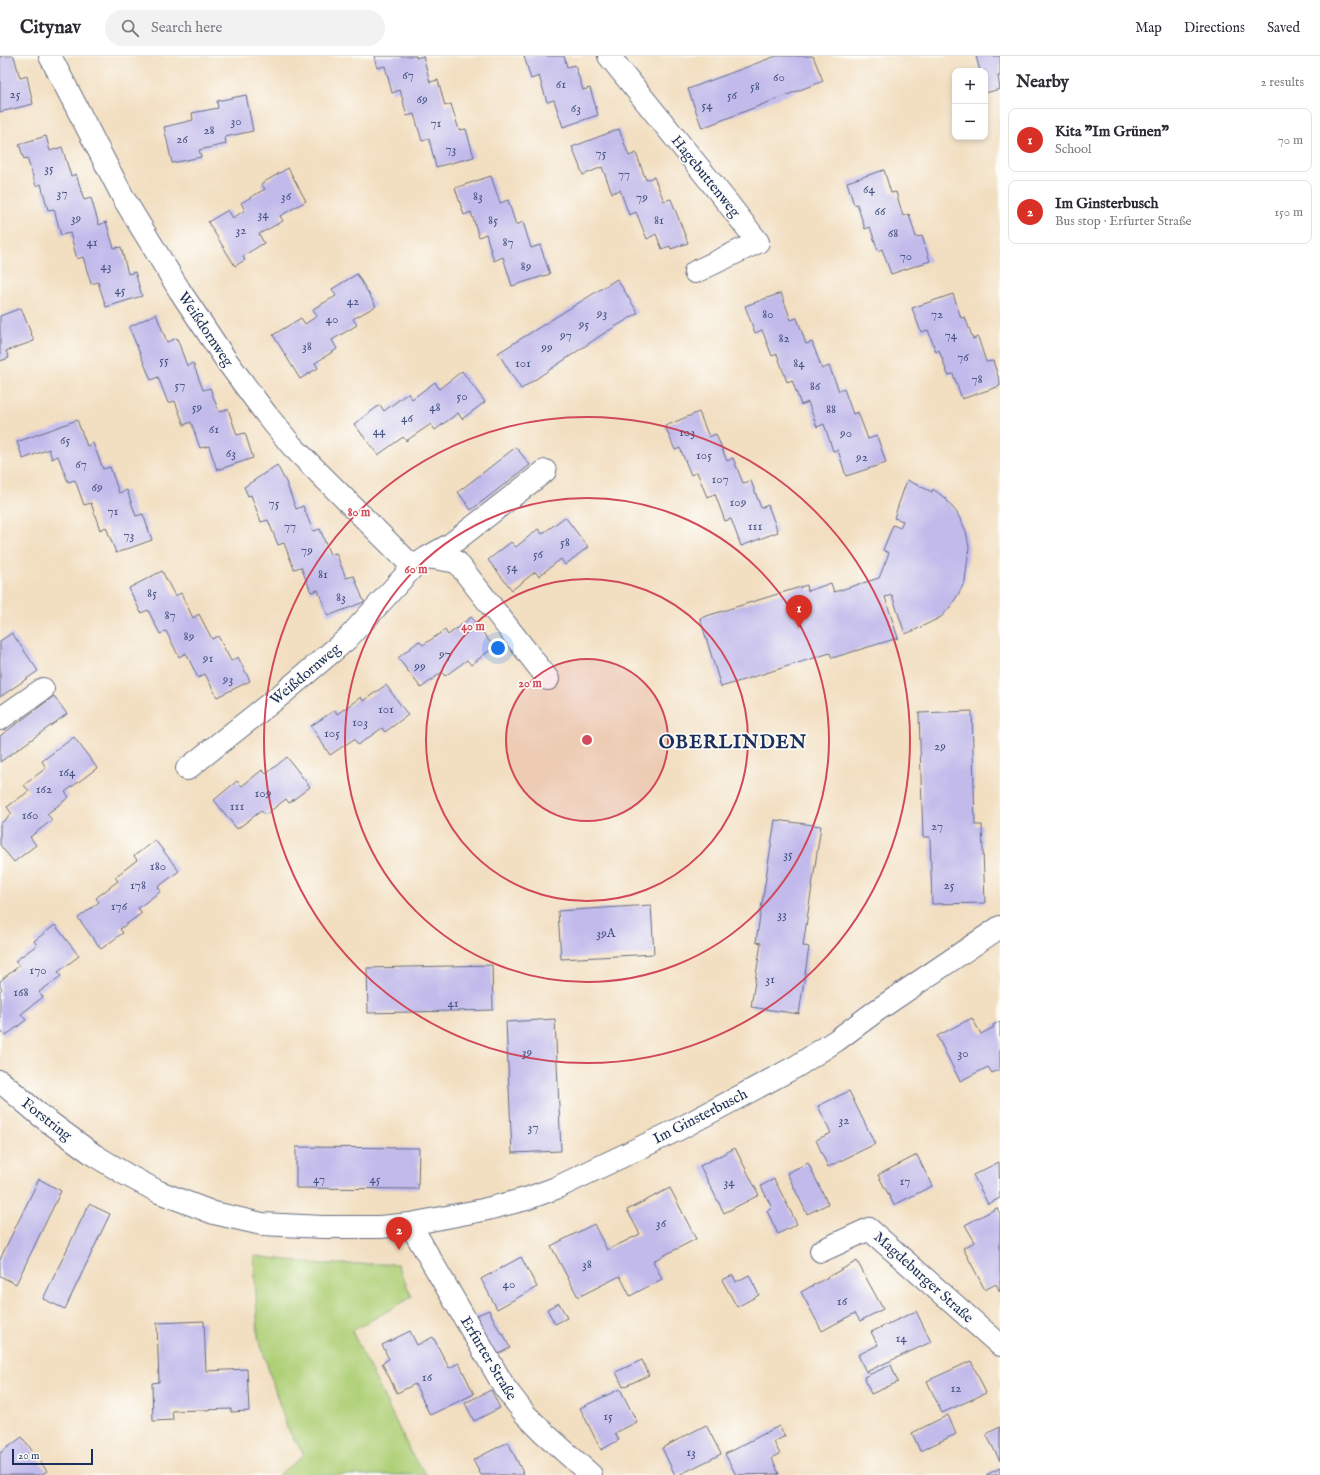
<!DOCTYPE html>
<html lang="en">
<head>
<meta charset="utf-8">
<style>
  body { margin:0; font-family:"IM FELL English",serif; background:#f2f2f3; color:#2b2b33 }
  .controls { position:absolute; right:12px; top:12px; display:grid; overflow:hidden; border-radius:8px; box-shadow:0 2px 6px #0003 }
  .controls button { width:36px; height:36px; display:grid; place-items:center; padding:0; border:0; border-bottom:1px solid #e1e1e2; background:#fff; color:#2b2b33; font:20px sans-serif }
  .scale { position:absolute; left:12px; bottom:10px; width:81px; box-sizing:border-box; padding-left:4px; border:2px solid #1b2f5e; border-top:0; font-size:11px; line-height:14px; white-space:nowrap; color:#1b2f5e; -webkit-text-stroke:3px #fdfcf7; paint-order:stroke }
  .you { position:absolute; left:498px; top:592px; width:14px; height:14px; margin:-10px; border:3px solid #fff; border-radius:50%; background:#1a73e8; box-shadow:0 0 0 6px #1a73e833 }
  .badge { display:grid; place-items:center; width:26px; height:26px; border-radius:50%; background:#d93025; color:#fff; font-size:13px; font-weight:700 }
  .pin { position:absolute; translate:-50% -33px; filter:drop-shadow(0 1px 2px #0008) }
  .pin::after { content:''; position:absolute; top:21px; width:14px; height:12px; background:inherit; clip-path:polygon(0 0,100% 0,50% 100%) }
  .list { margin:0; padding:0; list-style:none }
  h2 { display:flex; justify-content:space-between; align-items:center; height:52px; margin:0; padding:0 16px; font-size:17px }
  h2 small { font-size:13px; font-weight:400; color:#7c7c81 }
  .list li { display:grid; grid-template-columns:26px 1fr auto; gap:12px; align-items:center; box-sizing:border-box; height:64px; margin:0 8px 8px; padding:0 8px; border:1px solid #e1e1e2; border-radius:8px }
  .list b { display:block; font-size:15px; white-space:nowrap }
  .list p { margin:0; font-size:13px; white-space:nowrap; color:#7c7c81 }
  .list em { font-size:13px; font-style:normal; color:#7c7c81 }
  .icon { flex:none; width:22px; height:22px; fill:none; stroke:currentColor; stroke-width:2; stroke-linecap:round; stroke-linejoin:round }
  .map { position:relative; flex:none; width:1000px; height:1419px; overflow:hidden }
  header { display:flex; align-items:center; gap:24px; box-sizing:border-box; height:56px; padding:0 20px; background:#fff; border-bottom:1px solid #e1e1e2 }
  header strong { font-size:19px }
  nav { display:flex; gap:22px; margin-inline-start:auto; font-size:14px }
  .search { width:280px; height:36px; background:#f2f2f3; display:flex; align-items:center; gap:10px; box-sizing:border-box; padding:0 14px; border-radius:22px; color:#7c7c81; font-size:15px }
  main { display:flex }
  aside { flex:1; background:#fff }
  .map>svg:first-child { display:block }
  .green { fill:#b0d078; stroke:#66806b }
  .building { fill:#c1baeb }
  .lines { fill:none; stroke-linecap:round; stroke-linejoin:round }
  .minor-casing { stroke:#666c80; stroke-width:24 }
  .minor { stroke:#fff; stroke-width:22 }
  .ring { fill:none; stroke:#d1495b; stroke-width:2 }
  .labels { text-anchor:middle; stroke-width:3.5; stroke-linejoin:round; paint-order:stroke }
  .number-label { font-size:13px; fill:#445281 }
  .street-label { font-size:15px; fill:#1b2f5e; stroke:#fdfcf7 }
  .district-label { font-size:19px; font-weight:bold; letter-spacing:1px; fill:#1b2f5e; stroke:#fdfcf7 }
  .centre { fill:#d1495b; stroke:#fdfcf7; stroke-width:2 }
  .ring-label { font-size:12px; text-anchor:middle; font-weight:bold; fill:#d1495b; stroke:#fdfcf7; stroke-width:3.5; stroke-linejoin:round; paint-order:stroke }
</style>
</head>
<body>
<header>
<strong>Citynav</strong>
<div class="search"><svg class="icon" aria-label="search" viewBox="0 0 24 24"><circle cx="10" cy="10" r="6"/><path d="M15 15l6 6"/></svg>Search here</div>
<nav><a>Map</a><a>Directions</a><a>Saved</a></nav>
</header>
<main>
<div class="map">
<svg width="1000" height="1419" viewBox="0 0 1000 1419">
  <rect width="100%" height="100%" fill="#fdfcf7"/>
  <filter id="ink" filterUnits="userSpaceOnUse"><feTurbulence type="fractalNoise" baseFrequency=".025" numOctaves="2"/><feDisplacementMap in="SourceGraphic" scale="8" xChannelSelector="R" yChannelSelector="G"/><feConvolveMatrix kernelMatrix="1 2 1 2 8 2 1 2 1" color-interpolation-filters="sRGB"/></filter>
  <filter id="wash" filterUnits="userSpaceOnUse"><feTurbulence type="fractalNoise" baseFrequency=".012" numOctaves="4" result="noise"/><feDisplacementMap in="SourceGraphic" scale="16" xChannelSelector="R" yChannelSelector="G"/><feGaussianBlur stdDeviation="0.9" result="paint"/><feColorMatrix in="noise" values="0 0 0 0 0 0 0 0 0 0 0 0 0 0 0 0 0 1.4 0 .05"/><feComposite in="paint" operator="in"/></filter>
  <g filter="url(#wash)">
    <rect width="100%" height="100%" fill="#f2dec0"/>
    <path class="green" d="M254 1200 322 1208H397L412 1241 352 1275 412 1399 427 1419H278L304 1399 287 1372 258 1280Z"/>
    <g id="blocks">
      <path class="building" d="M0 0H14L20 22 27 20 33 48 0 56Z
        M374 0H416V2L423 0 430 26 438 24 445 50 451 48 459 74 466 73 474 101 436 111 429 83 422 85 414 58 407 60 400 34 392 37 385 10 377 12Z
        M524 0H564L567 11 575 9 583 34 590 32 598 59 563 71 554 44 547 46 539 20 531 23Z
        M776 0H813L823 25 702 72 688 33Z
        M976 0H1000V20H998L1000 33 985 37V15H980Z
        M246 39 253 75 225 81 226 88 199 94 201 101 172 107 164 71 193 64 192 57 218 52 217 45Z
        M619 73 629 100 636 97 646 124 654 121 664 145 671 143 688 187 671 193 670 190 662 193 656 178 647 183 636 156 629 159 620 134 612 137 602 111 583 119 572 91Z
        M46 80 50 95 62 91 71 120 76 118 84 144 91 142 99 169 106 166 114 192 121 191 128 218 135 216 142 240 106 251 98 226 91 228 83 201 77 203 70 177 61 179 54 153 48 154 41 128 36 130 27 102 24 103 19 88Z
        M288 112 306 145 280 160 283 165 259 178 264 187 243 200 245 204 235 210 208 166 228 154 233 162 245 154 241 147 265 133 261 128Z
        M884 114 891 137 896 136 903 160 909 158 916 181 922 180 930 205 891 218 882 193 878 195 870 171 865 173 857 148 854 149 847 126Z
        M491 120 500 147 508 144 516 169 523 166 531 192 540 189 550 218 512 230 503 201 494 205 486 178 479 181 471 156 464 159 455 132Z
        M357 218 376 250 353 263 357 269 332 284 337 293 315 307 318 312 300 323 273 279 301 262 305 268 317 260 313 253 336 240 332 233Z
        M617 223 638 257 603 278 521 333 498 297Z
        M781 237 791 264 797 262 806 288 812 286 822 313 829 310 839 335 844 333 853 358 858 356 868 383 877 380 886 407 846 420 838 394 833 395 824 368 817 371 808 346 801 349 792 324 787 326 777 298 772 300 762 274 755 277 745 250Z
        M953 238 961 262 965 261 973 283 978 281 986 306 993 305 1000 326V330L962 343 953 318 948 319 939 294 936 296 928 274 921 276 912 252Z
        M21 252 34 285 6 295 9 302 0 305V260Z
        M156 258 167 286 177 282 187 310 193 307 203 334 210 332 219 356 228 353 237 379 245 377 253 402 217 414 209 390 200 392 191 366 184 369 175 345 168 347 158 321 151 324 129 271Z
        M462 315 485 346 462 363 458 357 435 374 431 368 406 385 403 381 378 399 354 368 380 349 384 355 408 337 412 343 435 326 439 333Z
        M699 356 709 381 716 378 727 405 733 402 743 427 751 425 761 452 768 449 778 476 741 490 731 463 725 465 715 438 707 441 697 416 691 419 680 392 675 394 665 370Z
        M77 364 87 390 93 387 103 413 110 411 119 437 127 434 136 460 143 458 152 484 116 497 106 471 100 474 91 447 84 449 75 424 68 426 58 400 52 403 49 393 23 403 17 386Z
        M516 391 530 409 471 454 458 436Z
        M277 409 286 426 296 453 303 450 313 475 320 473 330 499 336 497 346 522 354 520 364 546 328 560 318 534 311 536 301 511 294 513 284 487 278 489 268 464 261 466 251 439 248 440 244 431Z
        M907 424 932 436 933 433 945 442 957 457 966 475 969 491 965 525 959 537 950 551 941 561 915 574 905 578 892 539 885 541 898 582 832 602 830 597 721 631 700 562 807 529 808 535 831 527 834 536 879 522 889 497 883 494 893 469 900 472 903 465 894 462Z
        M565 461 588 491 565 509 561 503 539 520 535 516 512 534 488 504 511 486 516 491 538 473 542 478Z
        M162 515 175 540 181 537 193 562 199 558 212 583 218 580 231 605 238 601 250 625 217 641 205 618 198 622 186 597 179 601 166 575 160 578 148 554 141 557 129 532Z
        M471 561 494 591 471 609 467 604 445 620 442 616 421 632 398 602 419 585 423 589 445 574 448 579Z
        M12 577 38 615 0 641V585Z
        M386 629 408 659 385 676 382 672 358 689 354 683 330 699 311 670 335 654 337 658 361 641 363 645Z
        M54 640 67 658 0 706V680Z
        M972 655 975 769H982L985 847 932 848 930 781H923L919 657Z
        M74 681 97 712 65 736 69 741 47 758 52 764 30 781 36 789 14 806 0 789V768L12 758 7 751 29 735 24 729 46 712 42 705Z
        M287 701 310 731 289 747 286 743 265 759 261 755 237 773 214 744 237 725 242 730 262 714 266 718Z
        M775 764 821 770 803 890 809 891 799 958 751 951 761 887 756 886Z
        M155 784 179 815 158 831 161 835 138 852 142 857 120 873 123 877 101 893 78 862 99 846 96 842 118 825 115 821 137 804 134 800Z
        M651 849 654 898 561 903 558 855Z
        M55 869 79 900 58 916 61 920 39 936 43 941 21 958 26 964 5 980 0 974V935L2 933 0 930V925L19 910 15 905 37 889 34 885Z
        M492 909 493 954 368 957 367 912Z
        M972 962 981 978 994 971 993 969 1000 965V993L999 994 1000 997V1013L992 1017 988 1011 960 1025 937 980Z
        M555 963 561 1095 512 1097 506 966Z
        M849 1035 875 1088 828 1111 816 1084 831 1077 818 1050Z
        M296 1091 419 1092 418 1133 296 1132Z
        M735 1092 759 1139 724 1157 700 1110Z
        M917 1099 932 1130 894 1149 878 1119Z
        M999 1106 1000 1142 988 1148 973 1119Z
        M808 1107 828 1148 807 1158 787 1117Z
        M39 1123 61 1135 16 1228 0 1220V1203Z
        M774 1123 797 1168 778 1178 767 1155 772 1152 761 1130Z
        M670 1132 696 1183 653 1205 662 1223 630 1240 620 1220 578 1241 551 1190 594 1168 607 1194 640 1178 627 1154Z
        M89 1148 110 1158 65 1253 43 1243Z
        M997 1152 1000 1158V1236L996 1228 985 1234 963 1192 975 1186 965 1169Z
        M521 1201 537 1231 497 1253 481 1223Z
        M857 1205 883 1253 860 1265 855 1257 822 1275 801 1236Z
        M733 1219 736 1226 749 1219 759 1239 737 1251 722 1224Z
        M559 1247 567 1262 555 1268 547 1253Z
        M489 1254 501 1278 503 1277 510 1292 494 1300 473 1261Z
        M916 1255 931 1286 866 1316 858 1299 878 1289 871 1276Z
        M204 1265 206 1315 247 1313 249 1355 231 1356V1353L172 1355 173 1364 153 1365 152 1327 159 1326 157 1267Z
        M410 1275 417 1289 433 1281 449 1312 459 1307 474 1338 430 1359 415 1328 397 1337 382 1307 389 1303 382 1289Z
        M642 1304 649 1319 623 1331 616 1316Z
        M971 1305 986 1337 942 1357 927 1325Z
        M891 1309 898 1326 871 1338 864 1321Z
        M620 1333 637 1366 615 1377 619 1384 601 1394 580 1352Z
        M491 1334 500 1352 474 1365 465 1347Z
        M948 1359 956 1378 920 1395 912 1377Z
        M706 1369 721 1398 679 1419H675L662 1392Z
        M779 1370 785 1380 774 1386 780 1398 772 1402 779 1418 736 1419 725 1398Z
        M1000 1371V1405L986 1378Z
        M22 1381 47 1415 41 1419H0V1397Z
        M508 1386 524 1419H481L473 1404Z
        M1000 1412V1419H986Z"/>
    </g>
  </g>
  <g filter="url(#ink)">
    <use href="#blocks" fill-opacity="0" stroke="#666c80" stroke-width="1"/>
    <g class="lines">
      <defs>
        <path id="minor" d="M50 0 124 143 180 235 226 304 266 358 292 390 413 511
          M609 0 727 146 758 186 695 216
          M428 501 451 488 545 415
          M0 663 43 633
          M187 713 282 638 347 583 413 511 428 501 457 506 548 623
          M0 1025 41 1060 94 1099 127 1119 159 1136 214 1157 262 1168 323 1171H380L410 1168 483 1154 526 1143 556 1132 679 1073 797 1010 837 984 876 955 1000 871
          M410 1168 505 1332 525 1358 543 1376 591 1419
          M821 1195 869 1173 1000 1289"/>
      </defs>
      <use href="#minor" class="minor-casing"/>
      <use href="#minor" class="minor"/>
    </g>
  </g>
  <circle cx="587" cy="684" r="81" fill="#d1495b" fill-opacity=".12"/>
  <g class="ring">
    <circle cx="587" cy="684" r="81"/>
    <circle cx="587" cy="684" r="161"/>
    <circle cx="587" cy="684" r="242"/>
    <circle cx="587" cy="684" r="323"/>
  </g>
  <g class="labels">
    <g class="number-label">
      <text x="408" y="23">67</text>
      <text x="779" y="25">60</text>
      <text x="561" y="32">61</text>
      <text x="755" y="34">58</text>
      <text x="15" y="42">25</text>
      <text x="732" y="43">56</text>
      <text x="422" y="47">69</text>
      <text x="707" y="53">54</text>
      <text x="576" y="56">63</text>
      <text x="236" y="69">30</text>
      <text x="436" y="71">71</text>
      <text x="209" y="78">28</text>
      <text x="182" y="87">26</text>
      <text x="451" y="97">73</text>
      <text x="601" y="101">75</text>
      <text x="49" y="116">35</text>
      <text x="624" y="122">77</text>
      <text x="869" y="137">64</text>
      <text x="62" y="141">37</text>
      <text x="286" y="144">36</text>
      <text x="478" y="144">83</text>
      <text x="642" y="145">79</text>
      <text x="880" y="159">66</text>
      <text x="263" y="162">34</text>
      <text x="76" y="166">39</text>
      <text x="493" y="168">85</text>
      <text x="659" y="168">81</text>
      <text x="241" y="178">32</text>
      <text x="893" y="181">68</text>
      <text x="92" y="190">41</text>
      <text x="508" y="190">87</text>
      <text x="906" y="204">70</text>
      <text x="106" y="214">43</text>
      <text x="526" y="214">89</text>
      <text x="120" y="238">45</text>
      <text x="353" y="249">42</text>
      <text x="602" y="261">93</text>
      <text x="768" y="262">80</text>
      <text x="937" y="262">72</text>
      <text x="332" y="267">40</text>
      <text x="584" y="272">95</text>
      <text x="566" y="283">97</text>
      <text x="951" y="283">74</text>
      <text x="784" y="286">82</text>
      <text x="307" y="294">38</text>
      <text x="547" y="295">99</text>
      <text x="963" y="305">76</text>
      <text x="164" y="308">55</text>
      <text x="523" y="311">101</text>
      <text x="799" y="311">84</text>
      <text x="977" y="327">78</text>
      <text x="180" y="333">57</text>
      <text x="815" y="334">86</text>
      <text x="462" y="344">50</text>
      <text x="197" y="355">59</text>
      <text x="435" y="355">48</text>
      <text x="831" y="357">88</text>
      <text x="407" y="366">46</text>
      <text x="214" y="377">61</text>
      <text x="379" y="379">44</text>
      <text x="687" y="380">103</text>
      <text x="846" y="381">90</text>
      <text x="65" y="388">65</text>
      <text x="231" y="401">63</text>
      <text x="704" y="403">105</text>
      <text x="862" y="405">92</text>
      <text x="81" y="412">67</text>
      <text x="720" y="427">107</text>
      <text x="97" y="435">69</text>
      <text x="738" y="450">109</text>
      <text x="274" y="451">75</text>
      <text x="113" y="459">71</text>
      <text x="290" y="474">77</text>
      <text x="755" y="474">111</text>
      <text x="129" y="483">73</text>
      <text x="565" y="490">58</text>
      <text x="307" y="498">79</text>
      <text x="538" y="502">56</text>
      <text x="512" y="515">54</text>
      <text x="323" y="522">81</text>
      <text x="152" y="541">85</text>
      <text x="341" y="545">83</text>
      <text x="170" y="563">87</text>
      <text x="189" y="584">89</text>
      <text x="445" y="602">97</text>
      <text x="208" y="606">91</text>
      <text x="420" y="614">99</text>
      <text x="228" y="627">93</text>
      <text x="386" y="657">101</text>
      <text x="360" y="670">103</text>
      <text x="332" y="681">105</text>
      <text x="940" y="694">29</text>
      <text x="67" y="720">164</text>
      <text x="44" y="737">162</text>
      <text x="263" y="741">109</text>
      <text x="237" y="754">111</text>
      <text x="30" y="763">160</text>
      <text x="937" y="774">27</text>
      <text x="788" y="802">35</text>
      <text x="158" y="814">180</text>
      <text x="138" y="833">178</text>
      <text x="949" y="833">25</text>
      <text x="119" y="854">176</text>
      <text x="782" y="862">33</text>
      <text x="606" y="881">39A</text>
      <text x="38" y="918">170</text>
      <text x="770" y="927">31</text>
      <text x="21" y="940">168</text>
      <text x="453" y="951">41</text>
      <text x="527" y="1000">39</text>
      <text x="963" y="1001">30</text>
      <text x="844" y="1068">32</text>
      <text x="533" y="1075">37</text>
      <text x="319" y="1127">47</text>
      <text x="375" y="1127">45</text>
      <text x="905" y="1129">17</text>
      <text x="729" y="1130">34</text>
      <text x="661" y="1171">36</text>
      <text x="587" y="1212">38</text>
      <text x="509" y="1232">40</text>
      <text x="842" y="1249">16</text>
      <text x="901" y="1286">14</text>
      <text x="427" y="1325">16</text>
      <text x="956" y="1336">12</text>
      <text x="608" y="1364">15</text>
      <text x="691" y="1400">13</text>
    </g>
    <g class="street-label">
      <text transform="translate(706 120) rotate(51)" y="5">Hagebuttenweg</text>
      <text transform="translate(206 273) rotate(56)" y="5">Weißdornweg</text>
      <text transform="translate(305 618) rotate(-40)" y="5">Weißdornweg</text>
      <text transform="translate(700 1060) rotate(-27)" y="5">Im Ginsterbusch</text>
      <text transform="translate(47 1063) rotate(38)" y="5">Forstring</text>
      <text transform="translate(924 1221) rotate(42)" y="5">Magdeburger Straße</text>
      <text transform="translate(489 1302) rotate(59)" y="5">Erfurter Straße</text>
    </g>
    <g class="district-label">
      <text x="733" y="692">OBERLINDEN</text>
    </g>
  </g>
  <circle cx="587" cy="684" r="6" class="centre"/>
  <g class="ring-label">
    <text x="359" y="460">80 m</text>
    <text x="416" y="517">60 m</text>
    <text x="473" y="574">40 m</text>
    <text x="530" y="631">20 m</text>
  </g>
</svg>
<div class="controls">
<button>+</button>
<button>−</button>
</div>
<div class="scale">20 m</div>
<div class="you"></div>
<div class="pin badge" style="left:799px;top:572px">1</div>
<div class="pin badge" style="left:399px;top:1194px">2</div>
</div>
<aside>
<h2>Nearby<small>2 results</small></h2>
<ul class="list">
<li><span class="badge">1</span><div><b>Kita &quot;Im Grünen&quot;</b><p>School</p></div><em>70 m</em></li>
<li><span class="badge">2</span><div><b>Im Ginsterbusch</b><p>Bus stop · Erfurter Straße</p></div><em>150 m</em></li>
</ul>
</aside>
</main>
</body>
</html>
